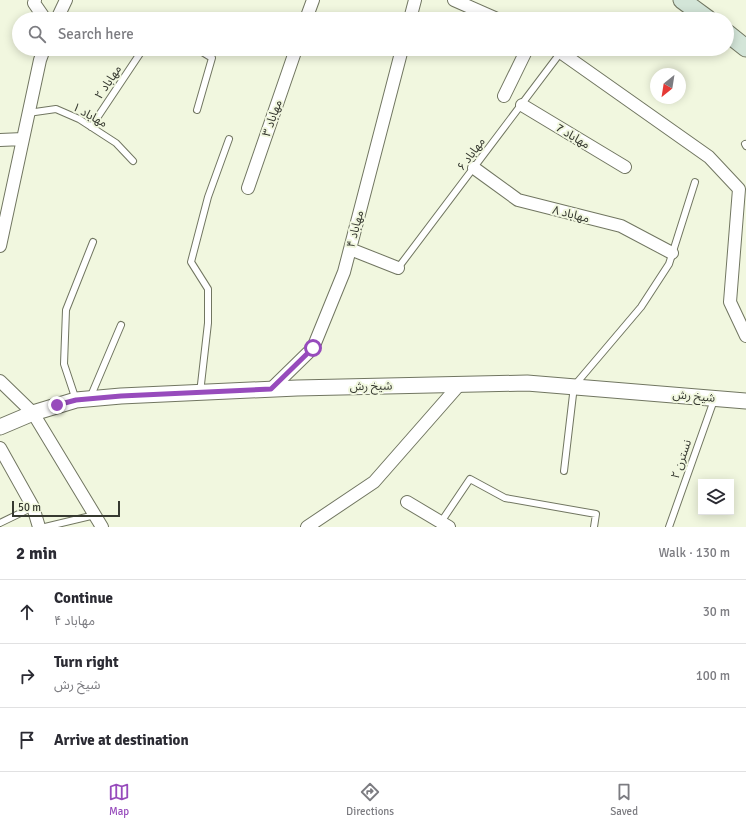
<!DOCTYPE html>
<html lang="en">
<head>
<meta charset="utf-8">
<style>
  body { margin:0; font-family:Signika,"Noto Sans Arabic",sans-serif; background:#f7f7f7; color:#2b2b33 }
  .controls { position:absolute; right:12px; bottom:12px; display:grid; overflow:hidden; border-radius:0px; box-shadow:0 2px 10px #0003 }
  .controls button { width:36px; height:36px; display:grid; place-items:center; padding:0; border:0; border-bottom:1px solid #e1e1e2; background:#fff; color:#2b2b33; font:20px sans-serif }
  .compass { position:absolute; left:650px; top:68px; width:36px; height:36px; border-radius:50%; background:#fff; box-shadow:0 2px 10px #0003; rotate:210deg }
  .scale { position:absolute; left:12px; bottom:10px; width:108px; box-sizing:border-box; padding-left:4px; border:2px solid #363930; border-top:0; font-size:11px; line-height:14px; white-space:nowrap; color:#363930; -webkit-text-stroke:3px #f1f7df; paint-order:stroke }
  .stop { position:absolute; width:12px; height:12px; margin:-9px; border:3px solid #974bbc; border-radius:50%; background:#fff }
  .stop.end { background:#974bbc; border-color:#fff; box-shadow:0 1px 4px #0008 }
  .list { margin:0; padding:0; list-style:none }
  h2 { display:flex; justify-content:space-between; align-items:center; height:52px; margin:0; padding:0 16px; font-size:17px }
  h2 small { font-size:13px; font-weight:400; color:#7c7c81 }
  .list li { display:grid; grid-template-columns:26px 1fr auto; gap:12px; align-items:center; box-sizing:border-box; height:64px; padding:0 16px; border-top:1px solid #e1e1e2 }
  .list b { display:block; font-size:15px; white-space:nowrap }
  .list p { margin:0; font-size:13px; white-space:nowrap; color:#7c7c81 }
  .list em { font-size:13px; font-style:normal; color:#7c7c81 }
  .icon { flex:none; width:22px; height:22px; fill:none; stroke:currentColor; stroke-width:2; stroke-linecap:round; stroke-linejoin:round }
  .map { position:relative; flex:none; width:746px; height:527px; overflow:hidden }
  .search { position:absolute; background:#fff; box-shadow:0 2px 10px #0003; left:12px; right:12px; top:12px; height:44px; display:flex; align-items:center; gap:10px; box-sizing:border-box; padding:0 14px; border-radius:22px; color:#7c7c81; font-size:15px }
  .sheet { height:244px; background:#fff }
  nav { display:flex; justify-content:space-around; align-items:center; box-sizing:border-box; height:56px; border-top:1px solid #e1e1e2; background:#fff; font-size:11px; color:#7c7c81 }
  nav a { display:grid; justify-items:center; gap:2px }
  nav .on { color:#974bbc }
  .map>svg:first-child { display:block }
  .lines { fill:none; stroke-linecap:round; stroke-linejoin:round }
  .service-casing { stroke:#717661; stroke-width:8 }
  .minor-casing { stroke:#717661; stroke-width:14 }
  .tertiary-casing { stroke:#717661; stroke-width:17 }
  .secondary-casing { stroke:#717661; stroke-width:19 }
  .service { stroke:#fff; stroke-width:6 }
  .minor { stroke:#fff; stroke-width:12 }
  .tertiary { stroke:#fff; stroke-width:15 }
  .secondary { stroke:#d3e5d8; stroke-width:17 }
  .route { stroke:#974bbc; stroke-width:5 }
  .labels { text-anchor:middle; stroke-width:4; stroke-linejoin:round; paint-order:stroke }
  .street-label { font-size:12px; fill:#363930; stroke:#f1f7df }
</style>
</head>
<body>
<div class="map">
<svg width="746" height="527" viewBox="0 0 746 527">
  <rect width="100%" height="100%" fill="#f1f7df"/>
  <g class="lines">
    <defs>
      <path id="service" d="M193 49 199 50 212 58 197 110
        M28 113 56 109 79 119 116 143 133 161
        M91 127 143 49
        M745 144 746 146
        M398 268 561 52
        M200 393 208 323V289L191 262 208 197 229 139
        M90 398 121 325
        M76 400 64 364 66 310 93 242
        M564 471 574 386 641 307 669 264 695 182
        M441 522 470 479 505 498 596 514 594 527
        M0 523 33 507
        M45 527 95 515
        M669 527 714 400"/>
      <path id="minor" d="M35 0 34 3 45 19
        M454 0 497 19
        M57 19 66 0
        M306 19 313 0
        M410 19 415 0
        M556 49 709 157 739 189 730 302 746 336
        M504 96 527 49
        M522 105 625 167
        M0 140 23 139
        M474 168 518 200 621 226 672 253
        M248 188 296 49
        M0 246 40 60 44 49
        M350 249 398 268
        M0 381 33 413 102 527
        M271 389 313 348 344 272 402 49
        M0 448 33 507 39 527
        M407 502 449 527
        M307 527 374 482 460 384"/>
      <path id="tertiary" d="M0 427 33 413 76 400 121 396 297 388 527 383 746 401"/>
      <path id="secondary" d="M682 0 708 19
        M727 33 746 48"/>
    </defs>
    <use href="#service" class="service-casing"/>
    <use href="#minor" class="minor-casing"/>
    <use href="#tertiary" class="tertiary-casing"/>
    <use href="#secondary" class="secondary-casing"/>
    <use href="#service" class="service"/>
    <use href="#minor" class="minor"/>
    <use href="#tertiary" class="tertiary"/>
    <use href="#secondary" class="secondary"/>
  </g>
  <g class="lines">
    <path class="route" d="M57 405 76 400 121 396 271 389 313 348"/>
  </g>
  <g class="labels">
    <g class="street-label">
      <text transform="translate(108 82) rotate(-56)" y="4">مهاباد ۲</text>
      <text transform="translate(90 115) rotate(29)" y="4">مهاباد ۱</text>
      <text transform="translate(272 118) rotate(-71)" y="4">مهاباد ۳</text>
      <text transform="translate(573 136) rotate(31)" y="4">مهاباد 7</text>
      <text transform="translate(471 154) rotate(-53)" y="4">مهاباد ۶</text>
      <text transform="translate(571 214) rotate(14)" y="4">مهاباد ۸</text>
      <text transform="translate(355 229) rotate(-76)" y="4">مهاباد ۴</text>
      <text transform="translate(371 386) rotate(-1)" y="4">شیخ رش</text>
      <text transform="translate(694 396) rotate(5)" y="4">شیخ رش</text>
      <text transform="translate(681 459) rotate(-71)" y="4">نسترن ۲</text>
    </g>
  </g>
</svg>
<div class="controls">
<button><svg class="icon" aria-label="layers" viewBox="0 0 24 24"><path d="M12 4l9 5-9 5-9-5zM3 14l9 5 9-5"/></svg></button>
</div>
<svg class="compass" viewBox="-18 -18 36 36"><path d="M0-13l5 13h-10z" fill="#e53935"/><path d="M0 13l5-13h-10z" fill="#7c7c81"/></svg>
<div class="scale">50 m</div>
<div class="stop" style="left:313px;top:348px"></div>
<div class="stop end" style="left:57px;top:405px"></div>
<div class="search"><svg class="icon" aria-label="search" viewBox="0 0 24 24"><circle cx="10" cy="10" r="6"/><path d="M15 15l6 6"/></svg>Search here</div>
</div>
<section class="sheet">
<h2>2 min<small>Walk · 130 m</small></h2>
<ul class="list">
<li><svg class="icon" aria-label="ahead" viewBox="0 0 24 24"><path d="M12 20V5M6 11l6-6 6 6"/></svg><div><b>Continue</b><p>مهاباد ۴</p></div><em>30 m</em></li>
<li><svg class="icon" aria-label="right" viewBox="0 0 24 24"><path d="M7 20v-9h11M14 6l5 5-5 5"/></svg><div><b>Turn right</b><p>شیخ رش</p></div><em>100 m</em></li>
<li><svg class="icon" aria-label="arrive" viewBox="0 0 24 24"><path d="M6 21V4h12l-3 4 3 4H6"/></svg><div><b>Arrive at destination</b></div></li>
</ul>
</section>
<nav>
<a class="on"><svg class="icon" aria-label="map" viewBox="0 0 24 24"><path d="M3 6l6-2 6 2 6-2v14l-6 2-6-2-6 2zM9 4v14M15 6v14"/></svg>Map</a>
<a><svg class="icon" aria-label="directions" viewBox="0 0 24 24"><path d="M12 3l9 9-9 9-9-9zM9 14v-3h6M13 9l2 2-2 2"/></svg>Directions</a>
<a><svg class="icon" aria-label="saved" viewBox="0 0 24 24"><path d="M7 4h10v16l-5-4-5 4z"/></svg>Saved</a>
</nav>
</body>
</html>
